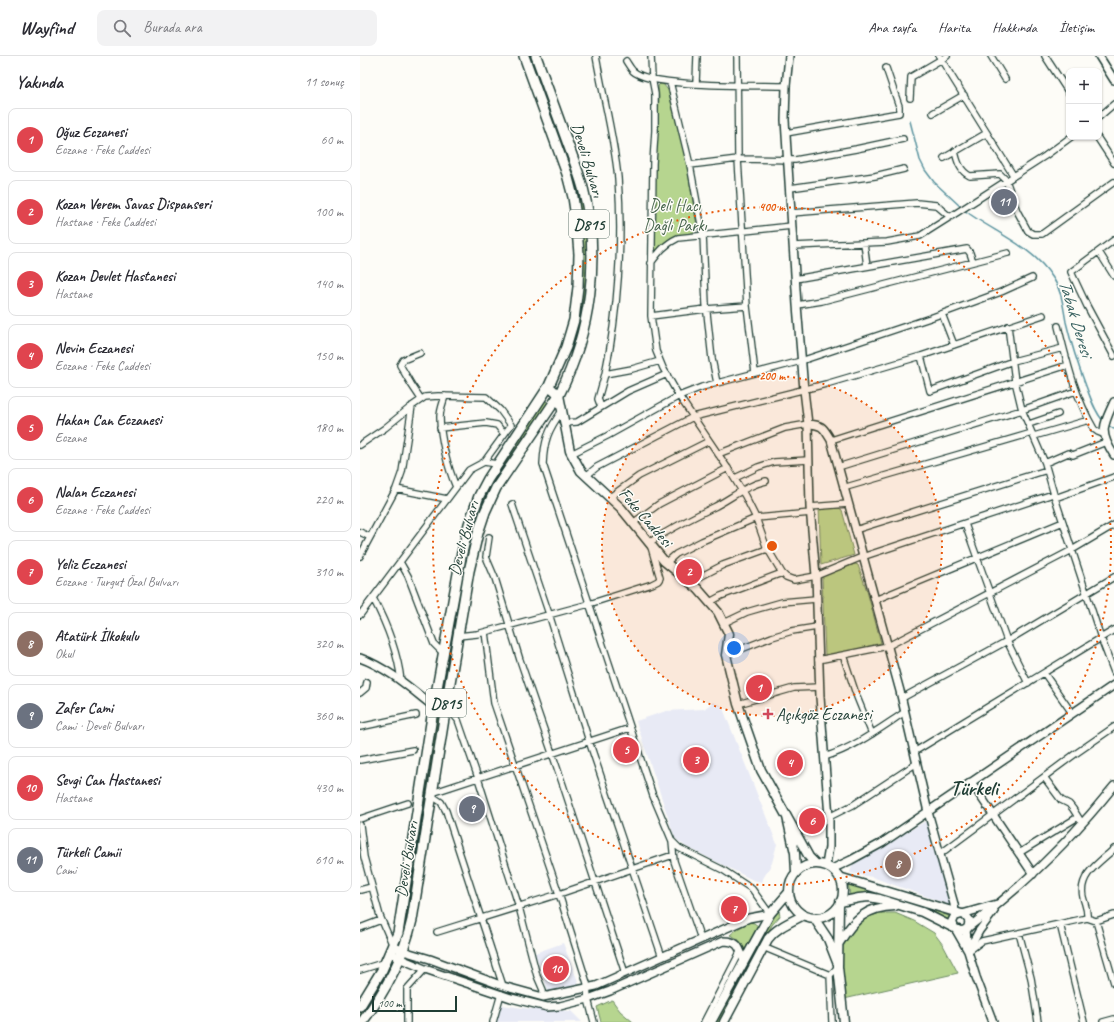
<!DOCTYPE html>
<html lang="tr">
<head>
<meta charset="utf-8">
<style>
  body { margin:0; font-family:Caveat,sans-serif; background:#f2f2f3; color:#2b2b33 }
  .controls { position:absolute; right:12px; top:12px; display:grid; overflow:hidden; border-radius:8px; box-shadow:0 1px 3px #0004 }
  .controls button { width:36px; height:36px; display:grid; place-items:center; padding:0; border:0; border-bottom:1px solid #e1e1e2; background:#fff; color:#2b2b33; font:20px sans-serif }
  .scale { position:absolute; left:12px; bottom:10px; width:85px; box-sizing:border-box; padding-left:4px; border:2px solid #1f3d34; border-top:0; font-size:11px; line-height:14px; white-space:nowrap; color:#1f3d34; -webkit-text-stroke:3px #fdfcf7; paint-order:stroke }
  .you { position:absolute; left:374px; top:592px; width:14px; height:14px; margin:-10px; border:3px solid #fff; border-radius:50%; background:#1a73e8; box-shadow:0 0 0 6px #1a73e833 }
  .badge { display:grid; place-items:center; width:26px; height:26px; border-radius:50%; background:#ea580c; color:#fff; font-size:13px; font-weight:700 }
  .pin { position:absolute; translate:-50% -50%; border:2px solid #fff; box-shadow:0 1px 4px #0006 }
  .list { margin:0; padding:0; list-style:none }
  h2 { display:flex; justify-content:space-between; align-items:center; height:52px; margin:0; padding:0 16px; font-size:17px }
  h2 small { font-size:13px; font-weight:400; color:#7c7c81 }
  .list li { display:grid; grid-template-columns:26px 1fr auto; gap:12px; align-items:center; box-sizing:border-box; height:64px; margin:0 8px 8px; padding:0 8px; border:1px solid #e1e1e2; border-radius:8px }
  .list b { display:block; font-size:15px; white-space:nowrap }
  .list p { margin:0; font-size:13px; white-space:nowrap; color:#7c7c81 }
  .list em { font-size:13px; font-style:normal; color:#7c7c81 }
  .icon { flex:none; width:22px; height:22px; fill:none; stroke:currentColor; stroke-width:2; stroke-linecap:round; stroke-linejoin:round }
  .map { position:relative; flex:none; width:754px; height:966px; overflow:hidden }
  header { display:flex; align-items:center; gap:24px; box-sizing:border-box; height:56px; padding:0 20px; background:#fff; border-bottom:1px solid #e1e1e2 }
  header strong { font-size:19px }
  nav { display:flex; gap:22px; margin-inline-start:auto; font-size:14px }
  .search { width:280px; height:36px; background:#f2f2f3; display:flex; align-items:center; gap:10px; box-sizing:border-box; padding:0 14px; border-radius:8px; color:#7c7c81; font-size:15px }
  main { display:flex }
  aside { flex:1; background:#fff }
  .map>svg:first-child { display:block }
  .built { fill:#e8eaf5 }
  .green { fill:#b6d58f; stroke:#6a8962 }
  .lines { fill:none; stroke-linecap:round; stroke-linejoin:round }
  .stream { stroke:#5d95a0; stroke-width:1.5 }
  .minor-casing { stroke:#1f3d34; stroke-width:8 }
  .tertiary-casing { stroke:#1f3d34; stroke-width:10 }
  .secondary-casing { stroke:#1f3d34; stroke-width:11 }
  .trunk-casing { stroke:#1f3d34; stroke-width:12 }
  .minor { stroke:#fdfcf7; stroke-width:5.5 }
  .tertiary { stroke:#fdfcf7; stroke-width:7 }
  .secondary { stroke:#fdfcf7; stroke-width:8 }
  .trunk { stroke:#fdfcf7; stroke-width:9 }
  .ring { fill:none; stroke:#e8590c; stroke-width:2; stroke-dasharray:2 4 }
  .poi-dot { fill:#d1495b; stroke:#fdfcf7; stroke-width:1.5 }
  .labels { text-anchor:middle; stroke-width:3; stroke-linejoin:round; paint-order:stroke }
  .shield { fill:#fdfcf7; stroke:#62766e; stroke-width:1 }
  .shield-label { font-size:16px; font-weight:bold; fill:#1f3d34 }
  .street-label { font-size:17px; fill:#1f3d34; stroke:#fdfcf7 }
  .park-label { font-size:17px; fill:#45634b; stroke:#fdfcf7 }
  .poi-label { font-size:17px; fill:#1f3d34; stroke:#fdfcf7; text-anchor:start }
  .water-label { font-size:18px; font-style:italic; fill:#396261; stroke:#fdfcf7 }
  .district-label { font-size:21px; font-weight:bold; fill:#1f3d34; stroke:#fdfcf7 }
  .centre { fill:#e8590c; stroke:#fdfcf7; stroke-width:2 }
  .ring-label { font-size:12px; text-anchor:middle; font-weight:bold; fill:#e8590c; stroke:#fdfcf7; stroke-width:3; stroke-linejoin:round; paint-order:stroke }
</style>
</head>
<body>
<header>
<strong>Wayfind</strong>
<div class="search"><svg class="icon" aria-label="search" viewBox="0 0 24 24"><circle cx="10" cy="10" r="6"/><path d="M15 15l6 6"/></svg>Burada ara</div>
<nav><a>Ana sayfa</a><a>Harita</a><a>Hakkında</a><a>İletişim</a></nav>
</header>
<main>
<aside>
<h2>Yakında<small>11 sonuç</small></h2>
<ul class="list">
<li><span class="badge" style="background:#e0444e">1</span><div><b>Oğuz Eczanesi</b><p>Eczane · Feke Caddesi</p></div><em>60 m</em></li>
<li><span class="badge" style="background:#e0444e">2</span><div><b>Kozan Verem Savas Dispanseri</b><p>Hastane · Feke Caddesi</p></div><em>100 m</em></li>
<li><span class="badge" style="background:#e0444e">3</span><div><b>Kozan Devlet Hastanesi</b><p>Hastane</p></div><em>140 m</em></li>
<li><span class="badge" style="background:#e0444e">4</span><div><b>Nevin Eczanesi</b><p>Eczane · Feke Caddesi</p></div><em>150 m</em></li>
<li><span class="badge" style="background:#e0444e">5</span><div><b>Hakan Can Eczanesi</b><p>Eczane</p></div><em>180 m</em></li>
<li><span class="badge" style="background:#e0444e">6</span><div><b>Nalan Eczanesi</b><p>Eczane · Feke Caddesi</p></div><em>220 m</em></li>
<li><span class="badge" style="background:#e0444e">7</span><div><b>Yeliz Eczanesi</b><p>Eczane · Turgut Özal Bulvarı</p></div><em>310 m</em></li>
<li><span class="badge" style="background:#8d6e63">8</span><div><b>Atatürk İlkokulu</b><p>Okul</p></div><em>320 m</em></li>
<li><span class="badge" style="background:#6b7280">9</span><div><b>Zafer Cami</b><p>Cami · Develi Bulvarı</p></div><em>360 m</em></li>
<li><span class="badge" style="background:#e0444e">10</span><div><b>Sevgi Can Hastanesi</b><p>Hastane</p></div><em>430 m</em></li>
<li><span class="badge" style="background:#6b7280">11</span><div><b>Türkeli Camii</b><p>Cami</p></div><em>610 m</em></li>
</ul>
</aside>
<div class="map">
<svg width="754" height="966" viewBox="0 0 754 966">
  <rect width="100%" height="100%" fill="#fdfcf7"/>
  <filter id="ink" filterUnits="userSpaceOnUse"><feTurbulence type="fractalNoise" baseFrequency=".025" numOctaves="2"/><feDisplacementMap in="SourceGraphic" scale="8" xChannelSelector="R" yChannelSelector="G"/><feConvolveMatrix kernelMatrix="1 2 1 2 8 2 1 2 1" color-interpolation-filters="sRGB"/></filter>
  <g filter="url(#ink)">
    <path class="built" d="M353 646 362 650 417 788 412 807 401 826 393 824 325 790 315 782 276 665 306 655 344 653Z
      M566 765 578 801 586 827 590 849 512 821 490 817 492 809Z
      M203 887 219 928 189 937 175 897Z
      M141 949 171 953 211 955 222 966H137Z"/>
    <path class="green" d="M168 0H172C182 28 192 55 202 83 210 106 219 129 223 153 229 191 227 229 220 267H219L224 203 219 155Z
      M300 28H303L308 34 326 104 337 170 336 175C330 179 324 178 318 179 308 182 302 189 295 196V129L299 41 298 30Z
      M185 344 188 347 143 411 127 441 53 830 58 780 74 673 105 495 119 450 139 411Z
      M459 452H479L482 454 494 499 461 509Z
      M495 508 498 509 507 535 521 587 481 597 465 599 462 520Z
      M488 826 566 851 591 861 588 865C581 860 574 856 567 852 548 844 510 836 490 840Z
      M418 851 420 860 412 869 359 966H356Z
      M520 857H535L554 865 574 877 583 889 598 917 484 943 481 887 494 868 505 862Z
      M390 866 394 867 398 870 384 895 378 883 370 879 377 873Z
      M30 908 35 911 0 962V956L17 932Z
      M252 944 260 955 273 966H241L237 951Z"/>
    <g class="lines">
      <path class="stream" d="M550 65 560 104 565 114 574 126 601 151
        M604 154C633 176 673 190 693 222 702 235 703 250 706 266 711 287 718 309 726 330 731 343 734 354 743 365
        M747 369 754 373"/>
      <defs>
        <path id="minor" d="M236 0C243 41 254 81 258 122 263 184 258 257 245 318
          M291 0 292 22 295 38V75L293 107 291 260 296 295 303 312 319 340 371 417 385 440 396 462 406 490 422 517 426 521 434 524 456 520 502 501 693 438
          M377 0 378 103 387 250 395 317
          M579 0 653 119
          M631 0 645 23
          M685 0 709 37
          M266 5C268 8 270 12 273 15 291 32 397 29 426 30
          M310 26 330 109 343 179 346 248 352 303 357 327
          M336 27 337 0
          M550 42 551 21 587 0
          M573 57 604 39
          M739 61 754 48
          M426 77 539 57V50L526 12
          M737 81 754 107
          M595 95C597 105 600 115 610 120L640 118 646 124 657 155 668 175 673 178H682L754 126
          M584 102 627 77
          M330 109 378 103 435 104 496 93 543 83
          M430 132 515 120 544 113
          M431 157 557 147 576 149 590 161
          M754 184 711 216 727 250 754 300
          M504 187 507 210
          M433 190 527 186 560 180 590 161 685 100 711 81
          M739 196 754 220
          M291 207C299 196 305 188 318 182L432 170
          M435 223 607 193 610 197 613 206
          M437 249 462 245 648 197
          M582 258 594 289
          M291 260 346 253 387 250
          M648 270 655 325 662 354 685 407 695 442 741 582 754 616
          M698 270C707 306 715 341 734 373L738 376 743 378
          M60 297 43 304 40 309 51 328 61 343
          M561 300 570 335 653 305 703 292
          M85 340C83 347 80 354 80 361 80 382 88 412 96 431
          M241 351 238 343 245 318 272 313 300 305
          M202 355C188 374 184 385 183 408L293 740 312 785 319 792 363 814 392 833 410 858
          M204 367 217 366 268 335 307 318
          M669 368 698 358
          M80 372 126 367 137 369 144 378
          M674 380 729 364
          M471 384 708 309
          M0 389 25 372 52 350 65 341 78 340 126 341 140 354 151 369 124 406
          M211 398 247 380 319 340 342 331 441 305 570 262 641 236 672 222
          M358 398 425 372 448 368
          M685 407 708 397 713 399 746 386
          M478 411 662 354 716 335
          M226 420 237 411 333 361 466 328 561 300 683 259
          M375 422 398 411 414 406 449 404
          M483 432 672 377
          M36 433 87 443
          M250 441 279 420 349 385
          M695 442 754 421
          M152 448 189 558 229 685 302 901
          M450 451 488 448
          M273 467 299 448 368 412
          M605 468 647 585 668 627
          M495 474 687 414
          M0 476 10 481
          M129 481 126 501 135 522 160 604 203 729 265 917
          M289 487C309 473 332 462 354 451 372 442 386 429 406 425
          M0 500 36 433 42 416 52 350
          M40 506 48 520 74 588 83 597
          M306 507 316 498 342 485 396 462 451 457
          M330 526 363 509 407 493
          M13 542C26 567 38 597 41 625
          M515 544 703 466
          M350 546 361 540 422 517
          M0 559 109 414 124 406 137 408
          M364 567 387 556 422 546 456 543
          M125 576 134 647 199 838 227 927 228 943 234 966
          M98 580 117 578 229 548 292 528 298 525 300 522 291 491
          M366 599 412 581 432 575 457 571
          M483 599 497 641 512 678
          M458 604 528 590 712 494 754 469
          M684 617 712 657
          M0 637 6 632 7 626
          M542 642 647 585 754 521
          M378 648 434 632 460 631
          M86 650 98 664 116 716 159 851 177 920 183 934V941
          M0 671 56 659
          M554 696 754 574
          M464 701C494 692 519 673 545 656
          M0 704 53 694
          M684 721 701 744 709 748 713 753 720 764
          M72 737 270 672
          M72 740 81 746 86 755 143 930
          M469 761 493 749 557 707
          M0 763 48 747
          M0 769 4 801 20 860 33 890
          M312 785 314 805 341 883
          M659 797 718 761
          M580 798 715 698 754 671
          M0 834 12 831
          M727 862C728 854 725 849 723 841 718 819 740 806 754 793
          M736 865 754 859
          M700 868 724 966
          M0 872 21 864
          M77 876 199 838 313 799
          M659 877 671 922 678 966
          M403 891 470 919
          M610 894 622 885 727 862 736 865 754 927
          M0 914 26 906
          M47 966V933L65 913
          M133 966 141 938
          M344 966 380 896
          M472 966 470 919 478 911
          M743 966 754 963"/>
        <path id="tertiary" d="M429 0 426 30 425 64 437 249 444 334 448 368 450 451 456 520 460 641 469 761V791L466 809
          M739 0 754 24
          M754 346C743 370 739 376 754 399
          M448 368C464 369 463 372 471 384L540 635 568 756 594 848 595 856
          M0 602C28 612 51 633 74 651
          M611 726 673 818
          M472 813 491 804 522 787 754 629
          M602 858 637 848
          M609 871C665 829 710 785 754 730
          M596 874 608 895 616 921 633 966
          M606 874 608 893
          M33 890 43 895 70 903 143 930 183 941 236 930 389 862 410 858
          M608 895 619 875 634 855
          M30 896 41 903 65 913 151 942 187 951 200 950 228 943 250 935 363 885C379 885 379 891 384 905"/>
        <path id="secondary" d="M189 330 199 339 210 395 221 415 261 452 304 505 338 533 358 556 369 578 366 599 378 648 401 714 427 761
          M429 835a27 27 0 1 1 54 0a27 27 0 1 1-54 0Z
          M436 816 435 797 427 761 449 801 455 807
          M479 821 605 859 609 864C610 871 607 875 600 875L594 872 592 866 595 860 602 858
          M480 846 499 842 509 841 520 843 562 856 594 872
          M479 849 478 911 484 966
          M454 862 468 883 477 906
          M479 887C494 863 506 851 535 850
          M351 966 410 858 429 836
          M364 966 408 883C417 871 431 866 444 859"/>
        <path id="trunk" d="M0 950 22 914 38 877 73 654 101 501 109 468 119 440 128 423 189 330 206 291 214 264 218 231 219 198 216 161 213 141 207 118 164 0
          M2 966C26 935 43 903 52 864L86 650 109 515 118 477 125 456 136 432 199 339C231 276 241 200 223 132 218 114 211 97 205 80 195 53 186 27 176 0"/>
      </defs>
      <use href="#minor" class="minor-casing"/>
      <use href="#tertiary" class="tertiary-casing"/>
      <use href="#secondary" class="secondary-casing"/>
      <use href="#trunk" class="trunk-casing"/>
      <use href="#minor" class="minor"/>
      <use href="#tertiary" class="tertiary"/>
      <use href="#secondary" class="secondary"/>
      <use href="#trunk" class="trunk"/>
    </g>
  </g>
  <circle cx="412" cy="490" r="170" fill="#e8590c" fill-opacity=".12"/>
  <g class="ring">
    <circle cx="412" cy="490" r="170"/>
    <circle cx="412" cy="490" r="339"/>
  </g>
  <path class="poi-dot" d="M406 652h4v4h4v4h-4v4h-4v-4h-4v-4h4z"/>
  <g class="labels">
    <g class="shield">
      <rect x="209" y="154" width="40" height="28" rx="3"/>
      <rect x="66" y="633" width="40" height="28" rx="3"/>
    </g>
    <g class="shield-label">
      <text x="229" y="174">D815</text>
      <text x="86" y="653">D815</text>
    </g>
    <g class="street-label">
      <text transform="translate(228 104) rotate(73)" y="6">Develi Bulvarı</text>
      <text transform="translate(286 461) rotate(49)" y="6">Feke Caddesi</text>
      <text transform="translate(103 482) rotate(-75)" y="6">Develi Bulvarı</text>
      <text transform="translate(46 803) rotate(-81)" y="6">Develi Bulvarı</text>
    </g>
    <g class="park-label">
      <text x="315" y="155">Deli Hacı<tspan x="315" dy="20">Dağlı Parkı</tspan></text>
    </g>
    <g class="poi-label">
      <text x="416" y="664">Açıkgöz Eczanesi</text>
    </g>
    <g class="water-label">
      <text transform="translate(716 262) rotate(73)" y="6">Tabak Deresi</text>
    </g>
    <g class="district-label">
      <text x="614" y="739">Türkeli</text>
    </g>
  </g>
  <circle cx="412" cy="490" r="6" class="centre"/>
  <g class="ring-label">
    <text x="412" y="155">400 m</text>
    <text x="412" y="324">200 m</text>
  </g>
</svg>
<div class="controls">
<button>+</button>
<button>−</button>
</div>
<div class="scale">100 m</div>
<div class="you"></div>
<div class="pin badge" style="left:399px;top:632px;background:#e0444e">1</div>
<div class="pin badge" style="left:329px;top:516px;background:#e0444e">2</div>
<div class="pin badge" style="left:336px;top:704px;background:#e0444e">3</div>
<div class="pin badge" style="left:430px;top:707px;background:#e0444e">4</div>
<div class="pin badge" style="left:266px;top:694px;background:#e0444e">5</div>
<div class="pin badge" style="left:452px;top:765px;background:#e0444e">6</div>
<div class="pin badge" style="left:374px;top:853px;background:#e0444e">7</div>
<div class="pin badge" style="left:538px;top:808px;background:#8d6e63">8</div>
<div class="pin badge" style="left:112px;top:753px;background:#6b7280">9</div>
<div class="pin badge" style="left:196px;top:913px;background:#e0444e">10</div>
<div class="pin badge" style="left:644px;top:146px;background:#6b7280">11</div>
</div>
</main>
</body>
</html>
